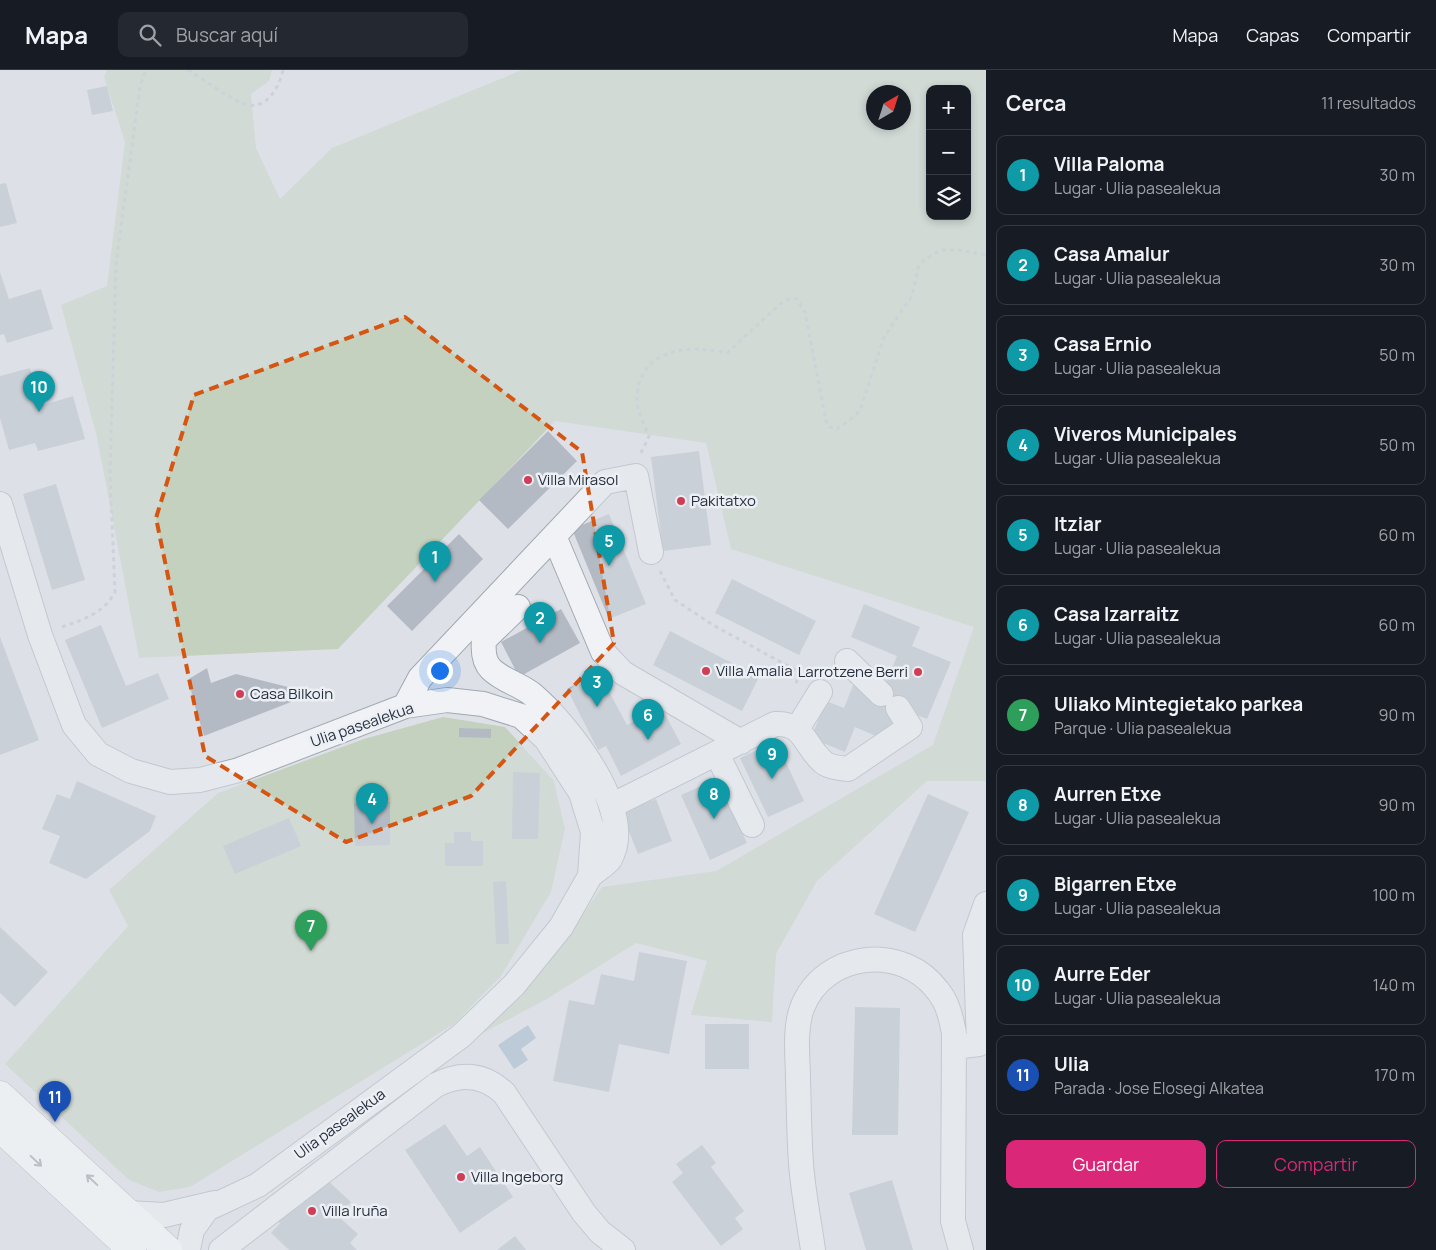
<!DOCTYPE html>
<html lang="es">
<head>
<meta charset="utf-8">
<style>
  body { margin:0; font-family:Manrope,sans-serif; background:#242831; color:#f1f3f6 }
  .controls { position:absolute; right:15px; top:15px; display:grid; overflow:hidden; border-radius:10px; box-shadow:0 2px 8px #0003 }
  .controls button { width:45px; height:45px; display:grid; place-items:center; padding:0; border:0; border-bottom:1px solid #363941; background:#171b24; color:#f1f3f6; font:25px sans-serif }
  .compass { position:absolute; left:866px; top:15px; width:45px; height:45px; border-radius:50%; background:#171b24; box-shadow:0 2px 8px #0003; rotate:39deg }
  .you { position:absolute; left:439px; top:600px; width:18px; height:18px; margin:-12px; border:4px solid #fff; border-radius:50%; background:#1a73e8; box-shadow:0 0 0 8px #1a73e833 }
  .badge { display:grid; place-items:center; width:32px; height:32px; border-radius:50%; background:#db2777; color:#fff; font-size:16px; font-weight:700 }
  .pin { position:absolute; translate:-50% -41px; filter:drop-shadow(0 1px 2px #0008) }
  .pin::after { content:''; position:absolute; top:26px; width:18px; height:15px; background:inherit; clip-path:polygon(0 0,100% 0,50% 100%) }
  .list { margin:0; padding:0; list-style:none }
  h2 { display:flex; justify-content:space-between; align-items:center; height:65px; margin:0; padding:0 20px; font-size:21px }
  h2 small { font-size:16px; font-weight:400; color:#9ea1a6 }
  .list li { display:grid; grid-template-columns:32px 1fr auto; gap:15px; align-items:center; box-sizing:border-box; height:80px; margin:0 10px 10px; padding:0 10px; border:1px solid #363941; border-radius:10px }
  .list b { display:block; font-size:19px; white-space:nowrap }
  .list p { margin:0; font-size:16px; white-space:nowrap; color:#9ea1a6 }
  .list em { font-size:16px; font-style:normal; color:#9ea1a6 }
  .actions { display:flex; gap:10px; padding:15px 20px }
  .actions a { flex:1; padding:11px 0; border:1px solid #db2777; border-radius:10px; text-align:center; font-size:18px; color:#db2777 }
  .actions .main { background:#db2777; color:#fff }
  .icon { flex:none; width:28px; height:28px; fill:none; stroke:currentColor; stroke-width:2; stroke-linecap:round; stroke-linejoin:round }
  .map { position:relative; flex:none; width:986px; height:1180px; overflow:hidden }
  header { display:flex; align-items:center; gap:30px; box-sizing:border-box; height:70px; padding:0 25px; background:#171b24; border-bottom:1px solid #363941 }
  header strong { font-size:24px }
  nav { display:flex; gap:28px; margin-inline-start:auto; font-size:18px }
  .search { width:350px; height:45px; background:#242831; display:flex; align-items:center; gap:12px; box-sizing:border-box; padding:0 18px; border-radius:10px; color:#9ea1a6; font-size:19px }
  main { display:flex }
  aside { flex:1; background:#171b24 }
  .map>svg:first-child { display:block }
  .green { fill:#c3d1be; fill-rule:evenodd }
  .water { fill:#97afc8 }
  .building { fill:#b4bac4 }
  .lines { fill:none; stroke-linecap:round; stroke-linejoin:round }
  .minor-casing { stroke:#a2a8b1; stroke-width:26 }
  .major-casing { stroke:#9ca5b3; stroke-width:29 }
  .path { stroke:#bbbfc6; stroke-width:3; stroke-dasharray:4 4; stroke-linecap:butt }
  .minor { stroke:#f0f2f6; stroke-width:24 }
  .major { stroke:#fff; stroke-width:28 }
  .oneway { stroke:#92979e }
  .marked { fill:none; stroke:#d55511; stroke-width:4; stroke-dasharray:10 6; stroke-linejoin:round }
  .poi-dot { fill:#d03e55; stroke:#ecf0f5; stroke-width:2 }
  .labels { text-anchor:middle; stroke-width:5; stroke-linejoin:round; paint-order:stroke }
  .poi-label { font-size:15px; fill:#262f3e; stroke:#ecf0f5; text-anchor:start }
  .street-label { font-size:15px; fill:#262f3e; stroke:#ecf0f5 }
</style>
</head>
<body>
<header>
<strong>Mapa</strong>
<div class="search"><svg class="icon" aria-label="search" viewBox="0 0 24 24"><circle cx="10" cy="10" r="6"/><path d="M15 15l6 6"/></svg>Buscar aquí</div>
<nav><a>Mapa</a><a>Capas</a><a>Compartir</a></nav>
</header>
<main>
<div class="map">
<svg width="986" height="1180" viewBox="0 0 986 1180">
  <rect width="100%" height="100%" fill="#dde1e7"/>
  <path class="green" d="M107 0H272L269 11 251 24 256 78 280 129 332 78 522 0H986V711H927L817 811 776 884 772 952 691 945 707 891 636 873 547 929 479 965 543 900 602 817 716 801 933 675 974 557 731 479 706 373 555 351 338 579 139 588 97 367 61 235 107 216 125 72 104 7ZM930 19H967V146H930ZM874 22H904V52H874Z
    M443 647 505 657 554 711 565 759 551 822 501 906 454 954 190 1117 159 1122 129 1110 5 994 128 856 109 820 218 723 364 669Z"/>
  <path class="water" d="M528 955 536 968 521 979 528 990 514 999 498 975Z"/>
  <path class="building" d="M107 16 113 41 92 45 87 20Z
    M6 113 17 153 0 157V114Z
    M0 202 9 229 41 219 53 259 7 273 4 264 0 265Z
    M30 298 40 336 73 326 85 369 38 381 35 373 9 380 0 348V306Z
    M548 361 577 391 508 459 479 430Z
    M699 381 711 475 663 481 651 387Z
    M56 414 85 510 52 520 23 424Z
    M609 444 646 534 609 549 572 459Z
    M459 464 483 489 412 561 387 536Z
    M732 509 816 551 799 585 715 543Z
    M864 534 920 557 912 576 951 592 927 649 898 638 885 670 855 657 845 682 811 668 826 631 844 638 854 613 881 624 897 586 851 567Z
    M561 539 580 573 519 607 501 572Z
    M101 555 126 616 158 603 169 629 102 658 65 570Z
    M670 561 759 607 742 641 653 595Z
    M0 567 39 670 0 685Z
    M207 598 211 613 236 604 288 617 291 632 204 666 187 610Z
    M598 601 627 655 661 637 681 674 621 706 606 676 598 680 567 619Z
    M459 658 491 659V668L459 667Z
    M776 671 804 731 768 747 740 688Z
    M513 702 540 703 538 769H512Z
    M717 709 747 773 710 790 681 725Z
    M77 711 156 746 150 761 86 809 49 793 60 766 42 759 57 724 70 729Z
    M928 724 969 742 915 862 874 844Z
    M656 729 672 771 638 784 621 742Z
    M390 732V775L355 776 354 733Z
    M289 748 301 776 235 804 223 776Z
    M454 762H471V771H483V796H445V773H454Z
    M506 811 509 874H496L493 812Z
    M0 857 48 902 15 937 0 923Z
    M639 882 687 891 669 984 619 974 609 1022 553 1011 569 930 594 935 601 904 634 911Z
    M855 937 900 938 898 1065H852Z
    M705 954H749V999H705Z
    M445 1054 467 1086 480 1077 513 1127 460 1163 405 1080Z
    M702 1075 716 1093 711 1097 744 1141 735 1148 743 1159 721 1176 672 1112 683 1103 676 1094Z
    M326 1109 351 1132 338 1146 358 1164 350 1173 357 1180H289L271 1163 280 1153 275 1148 293 1129 300 1136Z
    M892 1110 913 1180H866L849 1123Z
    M515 1166 526 1180H497Z"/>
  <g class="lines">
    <defs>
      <path id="minor" d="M0 434 40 565 74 655 98 684 131 701 170 712 200 710 239 700 405 636 447 630 483 634 521 646 546 669 581 723 593 762 590 806 561 857 514 915 461 966 258 1115 207 1139 192 1160 188 1180
        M554 466 603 582 623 603 741 672
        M518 537 484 570C483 580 483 591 491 599 503 611 520 614 533 625 567 654 637 741 610 789 606 795 595 801 590 806
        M847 591 881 624
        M405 636 420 608 605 412 636 406 651 482
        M797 659 820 622
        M717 684 752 755
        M613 735 775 654C804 652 804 675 822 691 827 697 841 698 848 699L910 657 898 638
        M954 977 979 974 975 865 986 834
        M128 1143 164 1145 215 1133
        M221 1180 436 1015C461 1002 484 1004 504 1023L584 1143 600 1162 623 1180
        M813 1180C809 1151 803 1122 801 1093 799 1066 799 1038 798 1010 798 987 794 961 802 938 824 881 903 873 938 921 948 933 951 948 954 963L953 1151 961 1180"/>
      <path id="major" d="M0 1025 168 1180
        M0 1058 132 1180"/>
    </defs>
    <use href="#minor" class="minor-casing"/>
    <use href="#major" class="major-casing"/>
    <path class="path" d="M188 0C205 10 227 28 245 34 266 42 280 16 283 0
      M641 383 649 366C644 355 637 341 637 329 638 278 689 274 727 283L780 234 789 229H797L805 242 826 351 829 357 837 359 855 346 861 338 884 267 912 226 918 198 924 190 941 180H958L986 185
      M660 501 675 530 713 555 799 602 796 614
      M62 557C84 549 103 544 115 522L110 404 116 194 140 16 146 0"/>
    <use href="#minor" class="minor"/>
    <use href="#major" class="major"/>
  </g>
  <defs><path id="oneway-shaft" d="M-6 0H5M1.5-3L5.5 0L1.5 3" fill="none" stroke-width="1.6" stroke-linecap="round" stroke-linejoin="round" transform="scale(1.25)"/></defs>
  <g class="oneway">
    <use href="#oneway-shaft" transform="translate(36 1091) rotate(43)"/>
    <use href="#oneway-shaft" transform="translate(92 1110) rotate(-137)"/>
  </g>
  <path d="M0 0H986V1180H0ZM405 247 582 382 614 573 471 726 346 772 205 686 156 448 194 325Z" fill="#dde1e7" fill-opacity=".55" fill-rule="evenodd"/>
  <path class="marked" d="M405 247 582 382 614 573 471 726 346 772 205 686 156 448 194 325Z"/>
  <g class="poi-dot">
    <circle cx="528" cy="410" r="5"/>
    <circle cx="681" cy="431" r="5"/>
    <circle cx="706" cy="601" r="5"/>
    <circle cx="918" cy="602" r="5"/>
    <circle cx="240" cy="624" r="5"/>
    <circle cx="461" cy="1107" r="5"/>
    <circle cx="312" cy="1141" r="5"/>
  </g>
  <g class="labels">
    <g class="poi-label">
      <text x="538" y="415">Villa Mirasol</text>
      <text x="691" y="436">Pakitatxo</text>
      <text x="716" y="606">Villa Amalia</text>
      <text x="908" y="607" text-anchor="end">Larrotzene Berri</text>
      <text x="250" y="629">Casa Bilkoin</text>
      <text x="471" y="1112">Villa Ingeborg</text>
      <text x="322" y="1146">Villa Iruña</text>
    </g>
    <g class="street-label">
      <text transform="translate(362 655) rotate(-19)" y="5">Ulia pasealekua</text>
      <text transform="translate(340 1054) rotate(-36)" y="5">Ulia pasealekua</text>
    </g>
  </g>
</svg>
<div class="controls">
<button>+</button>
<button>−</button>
<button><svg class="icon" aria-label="layers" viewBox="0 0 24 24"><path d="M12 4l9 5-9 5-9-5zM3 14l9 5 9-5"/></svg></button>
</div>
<svg class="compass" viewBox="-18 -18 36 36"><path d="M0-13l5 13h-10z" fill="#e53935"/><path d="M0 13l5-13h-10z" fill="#9ea1a6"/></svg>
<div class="you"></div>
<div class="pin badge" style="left:435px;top:512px;background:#0f9aa8">1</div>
<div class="pin badge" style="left:540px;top:573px;background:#0f9aa8">2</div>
<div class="pin badge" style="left:597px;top:637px;background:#0f9aa8">3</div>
<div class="pin badge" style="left:372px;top:754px;background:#0f9aa8">4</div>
<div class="pin badge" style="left:609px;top:496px;background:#0f9aa8">5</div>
<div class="pin badge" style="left:648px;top:670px;background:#0f9aa8">6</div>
<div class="pin badge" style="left:311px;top:881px;background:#2e9e5b">7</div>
<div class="pin badge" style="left:714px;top:749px;background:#0f9aa8">8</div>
<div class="pin badge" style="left:772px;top:709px;background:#0f9aa8">9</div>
<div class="pin badge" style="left:39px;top:342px;background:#0f9aa8">10</div>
<div class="pin badge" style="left:55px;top:1052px;background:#1a4fb4">11</div>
</div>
<aside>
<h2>Cerca<small>11 resultados</small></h2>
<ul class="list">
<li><span class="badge" style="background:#0f9aa8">1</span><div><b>Villa Paloma</b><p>Lugar · Ulia pasealekua</p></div><em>30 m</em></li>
<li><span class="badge" style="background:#0f9aa8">2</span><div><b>Casa Amalur</b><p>Lugar · Ulia pasealekua</p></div><em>30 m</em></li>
<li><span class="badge" style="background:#0f9aa8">3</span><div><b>Casa Ernio</b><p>Lugar · Ulia pasealekua</p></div><em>50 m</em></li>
<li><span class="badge" style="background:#0f9aa8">4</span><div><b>Viveros Municipales</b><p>Lugar · Ulia pasealekua</p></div><em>50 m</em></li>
<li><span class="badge" style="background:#0f9aa8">5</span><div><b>Itziar</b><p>Lugar · Ulia pasealekua</p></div><em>60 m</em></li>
<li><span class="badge" style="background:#0f9aa8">6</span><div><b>Casa Izarraitz</b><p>Lugar · Ulia pasealekua</p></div><em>60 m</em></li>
<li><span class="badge" style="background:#2e9e5b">7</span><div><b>Uliako Mintegietako parkea</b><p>Parque · Ulia pasealekua</p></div><em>90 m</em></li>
<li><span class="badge" style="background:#0f9aa8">8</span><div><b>Aurren Etxe</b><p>Lugar · Ulia pasealekua</p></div><em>90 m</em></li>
<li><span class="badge" style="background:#0f9aa8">9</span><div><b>Bigarren Etxe</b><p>Lugar · Ulia pasealekua</p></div><em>100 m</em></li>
<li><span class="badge" style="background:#0f9aa8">10</span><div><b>Aurre Eder</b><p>Lugar · Ulia pasealekua</p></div><em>140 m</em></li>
<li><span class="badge" style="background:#1a4fb4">11</span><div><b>Ulia</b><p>Parada · Jose Elosegi Alkatea</p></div><em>170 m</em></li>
</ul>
<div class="actions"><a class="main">Guardar</a><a>Compartir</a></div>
</aside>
</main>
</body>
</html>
